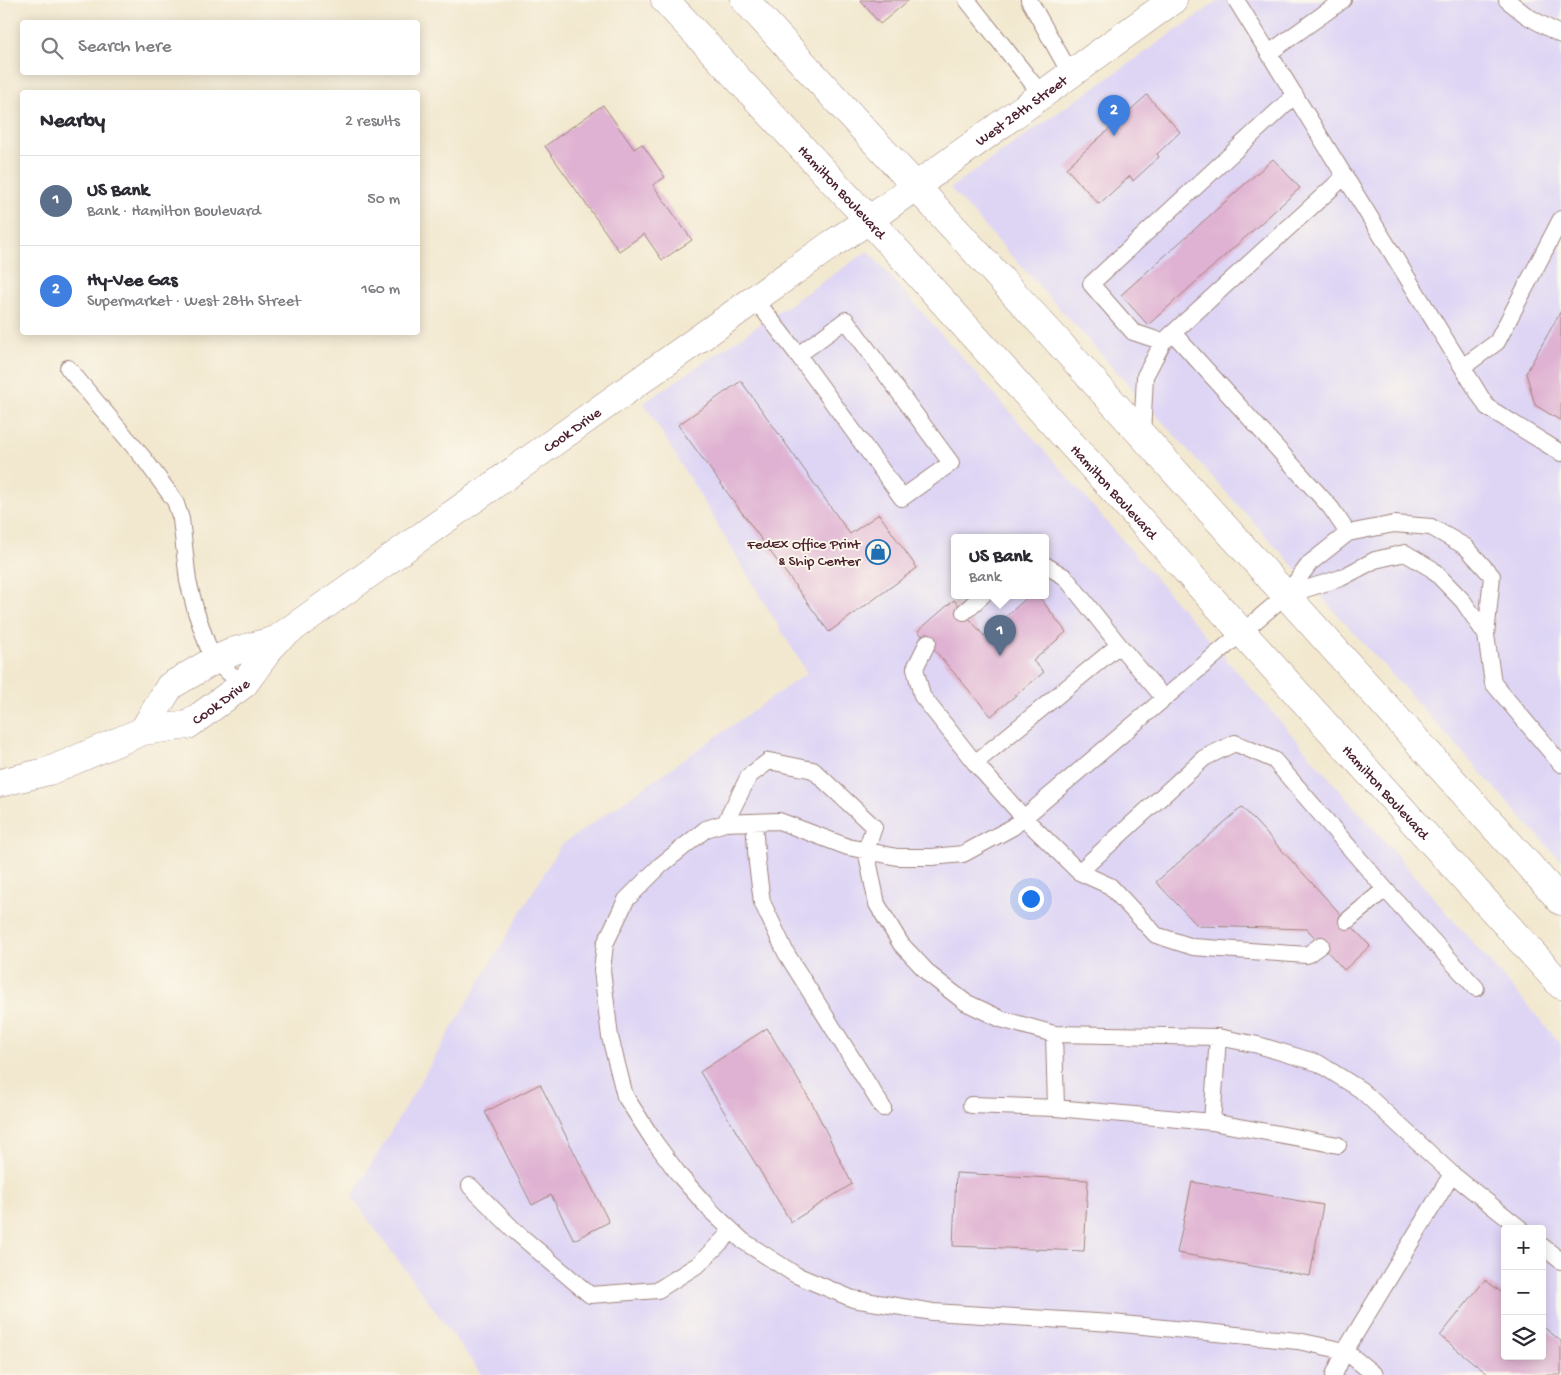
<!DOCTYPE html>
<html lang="en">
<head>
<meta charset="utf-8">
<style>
  body { margin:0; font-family:"Gochi Hand",sans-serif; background:#f2f2f3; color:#2b2b33 }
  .controls { position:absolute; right:15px; bottom:15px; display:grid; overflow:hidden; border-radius:5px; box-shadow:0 2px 12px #0003 }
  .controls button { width:45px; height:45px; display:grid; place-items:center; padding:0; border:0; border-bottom:1px solid #e1e1e2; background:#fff; color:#2b2b33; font:25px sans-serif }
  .you { position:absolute; left:1030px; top:898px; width:18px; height:18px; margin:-12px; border:4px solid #fff; border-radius:50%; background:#1a73e8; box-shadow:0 0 0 8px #1a73e833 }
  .badge { display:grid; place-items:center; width:32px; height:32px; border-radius:50%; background:#0b8043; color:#fff; font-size:16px; font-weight:700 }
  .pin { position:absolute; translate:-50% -41px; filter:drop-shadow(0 1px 2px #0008) }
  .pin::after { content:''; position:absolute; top:26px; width:18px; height:15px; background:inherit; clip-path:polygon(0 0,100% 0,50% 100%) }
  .popup { position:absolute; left:951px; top:534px; width:98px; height:65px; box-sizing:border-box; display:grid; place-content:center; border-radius:5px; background:#fff; filter:drop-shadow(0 1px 4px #0005); font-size:16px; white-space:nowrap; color:#7c7c81 }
  .popup b { font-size:19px; color:#2b2b33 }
  .popup::after { content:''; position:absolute; left:50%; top:100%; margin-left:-10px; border:10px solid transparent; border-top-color:#fff }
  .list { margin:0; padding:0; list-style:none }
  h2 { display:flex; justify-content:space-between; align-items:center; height:65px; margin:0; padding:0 20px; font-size:21px }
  h2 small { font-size:16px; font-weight:400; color:#7c7c81 }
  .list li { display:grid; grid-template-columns:32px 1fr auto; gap:15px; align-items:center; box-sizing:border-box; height:90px; padding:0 20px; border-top:1px solid #e1e1e2 }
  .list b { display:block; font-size:19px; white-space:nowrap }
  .list p { margin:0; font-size:16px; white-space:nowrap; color:#7c7c81 }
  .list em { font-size:16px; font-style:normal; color:#7c7c81 }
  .icon { flex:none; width:28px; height:28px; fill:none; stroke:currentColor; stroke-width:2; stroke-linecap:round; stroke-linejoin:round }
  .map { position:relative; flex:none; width:1561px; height:1375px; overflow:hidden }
  .search { position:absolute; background:#fff; box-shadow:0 2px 12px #0003; left:20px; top:20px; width:400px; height:55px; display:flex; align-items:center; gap:12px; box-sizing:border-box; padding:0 18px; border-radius:5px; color:#7c7c81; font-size:19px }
  .panel { position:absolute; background:#fff; box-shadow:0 2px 12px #0003; left:20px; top:90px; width:400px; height:245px; border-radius:5px }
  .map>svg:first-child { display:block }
  .built { fill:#ded5f5; fill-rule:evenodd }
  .building { fill:#dfb1d2 }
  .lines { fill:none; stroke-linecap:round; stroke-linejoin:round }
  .service-casing { stroke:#9e847d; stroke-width:18 }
  .minor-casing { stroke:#9e847d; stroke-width:29 }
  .primary-casing { stroke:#9e847d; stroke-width:29 }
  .service { stroke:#fff; stroke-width:16 }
  .minor { stroke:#fff; stroke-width:28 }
  .primary { stroke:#fff; stroke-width:28 }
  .labels { text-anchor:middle; stroke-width:4; stroke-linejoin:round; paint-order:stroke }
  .street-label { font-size:15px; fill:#4a1f2b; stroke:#fbf7ec }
  .poi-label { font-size:15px; fill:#4a1f2b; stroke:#fbf7ec; text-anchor:end }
</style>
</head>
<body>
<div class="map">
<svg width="1561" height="1375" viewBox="0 0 1561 1375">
  <rect width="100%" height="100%" fill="#fbf7ec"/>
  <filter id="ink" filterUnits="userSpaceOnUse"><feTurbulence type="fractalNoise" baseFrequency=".02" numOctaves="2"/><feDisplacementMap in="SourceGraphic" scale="10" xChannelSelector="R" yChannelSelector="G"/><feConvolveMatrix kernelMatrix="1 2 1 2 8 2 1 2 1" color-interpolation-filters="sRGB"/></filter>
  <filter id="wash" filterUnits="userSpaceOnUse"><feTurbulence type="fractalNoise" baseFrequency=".0096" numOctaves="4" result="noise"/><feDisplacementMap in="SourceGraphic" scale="20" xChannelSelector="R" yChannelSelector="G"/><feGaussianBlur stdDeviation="1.12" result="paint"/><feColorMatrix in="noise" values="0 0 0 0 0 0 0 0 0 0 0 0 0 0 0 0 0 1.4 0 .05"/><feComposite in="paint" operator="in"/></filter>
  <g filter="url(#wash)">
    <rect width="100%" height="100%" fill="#f2e8cf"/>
    <path class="built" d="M1220 0H1561V861L950 188Z
      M868 251 1064 473 1561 1044V1375H482L352 1197 560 846 807 673 644 403ZM955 537H1045V595H955ZM1505 1229H1542V1356H1505Z"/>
    <g id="blocks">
      <path class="building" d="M860 0H909L880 24Z
        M1147 95 1180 132 1157 154 1159 157 1133 181 1130 176 1099 204 1066 168Z
        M603 105 634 149 642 144 665 177 653 185 692 240 662 260 644 234 619 251 545 146Z
        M1273 159 1300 188 1148 325 1121 295Z
        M1561 311V421L1535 405 1526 373Z
        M741 381 850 534 879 514 917 568 829 632 678 425Z
        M1030 595H1038L1066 632 1033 661 1044 672 991 716 918 631 954 600 984 636Z
        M1242 807 1370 946 1344 970 1307 929 1198 926 1156 882Z
        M767 1028 813 1105 852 1184 791 1222 700 1072Z
        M540 1084 609 1222 574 1240 551 1195 532 1205 485 1112Z
        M956 1173 1088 1180 1084 1251 953 1246Z
        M1192 1182 1323 1205 1310 1276 1177 1253Z
        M1485 1280 1505 1295V1356H1542V1326L1561 1341V1375H1489L1440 1336Z"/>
    </g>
  </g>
  <g filter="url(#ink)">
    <use href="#blocks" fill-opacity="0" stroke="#9e847d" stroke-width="1"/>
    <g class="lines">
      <defs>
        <path id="service" d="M967 0 1041 94
          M1029 0 1070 73
          M1236 0 1487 407 1561 453
          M1507 0 1527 16 1561 35
          M1269 53 1343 0
          M1295 95 1091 284 1133 332 1163 342 1345 176
          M755 299 798 355 902 498 951 463 846 320 798 355
          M1173 333 1331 508 1348 533
          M1463 367 1497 342 1561 219
          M68 368 145 460 175 501 181 519 188 581 196 612 213 661 244 684
          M1142 435 1145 376 1163 342
          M1045 565 1065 577 1119 645
          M1286 595 1341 578 1375 560 1405 553 1432 569 1463 601 1486 635
          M964 612 983 595
          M928 642 915 668 922 696 975 763
          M1164 698 1119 645 975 763 1024 818 1079 872 1204 758 1235 743 1274 760 1385 889 1476 988
          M754 822 757 863 762 902 786 953 883 1108
          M725 823 749 776 769 761 813 770 874 827 866 850 877 904 901 944 930 975 965 1002 1001 1019 1054 1034 1218 1037 1258 1045 1318 1063 1361 1090 1452 1174 1521 1229
          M1079 872 1110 886 1156 935 1193 947 1307 955 1321 945
          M1347 921 1385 889
          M1054 1034 1056 1108
          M971 1105 1056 1108 1212 1122 1338 1145
          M1212 1122 1218 1037
          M470 1186 516 1232 590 1295 658 1290 699 1264 732 1231
          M1542 1246 1561 1261
          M1334 1375 1345 1351 1452 1174
          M1375 1375 1345 1351 1298 1341 1112 1323 933 1312 853 1299 796 1275 743 1241 712 1212 680 1176 654 1141 625 1096 610 1037 602 970 605 944 626 900 661 865 706 829 725 823 779 821 848 847 897 857H932L963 854 1013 827 1286 595 1310 563 1348 533 1394 524 1431 527 1466 547 1492 576 1486 635 1493 683 1561 764"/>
        <g id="minor">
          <path d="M143 731 170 686 213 661 235 651 276 640"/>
          <path id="s1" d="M0 783 49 771 143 731 188 725 244 684 276 640 832 244 869 220 1173 0"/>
        </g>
        <g id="primary">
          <path id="s2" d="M665 0 869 220 1561 985"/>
          <path d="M745 0 1053 336 1561 901"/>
        </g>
      </defs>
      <use href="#service" class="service-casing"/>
      <use href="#minor" class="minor-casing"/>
      <use href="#primary" class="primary-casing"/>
      <use href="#service" class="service"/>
      <use href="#minor" class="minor"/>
      <use href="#primary" class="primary"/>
    </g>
  </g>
  <defs>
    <symbol id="shop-ring" viewBox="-11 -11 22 22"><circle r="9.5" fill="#fbf7ec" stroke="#1f6fb2" stroke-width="1.5"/><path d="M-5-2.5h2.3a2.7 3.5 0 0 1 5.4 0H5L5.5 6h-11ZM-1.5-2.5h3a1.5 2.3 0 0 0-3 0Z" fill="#1f6fb2"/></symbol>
  </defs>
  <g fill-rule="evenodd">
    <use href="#shop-ring" x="864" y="538" width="28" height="28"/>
  </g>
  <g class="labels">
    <g class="street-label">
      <text dy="5" stroke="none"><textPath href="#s1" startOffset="1236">West 28th Street</textPath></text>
      <text dy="5" stroke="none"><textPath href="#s2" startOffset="261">Hamilton Boulevard</textPath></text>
      <text dy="5" stroke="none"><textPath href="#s1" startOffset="685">Cook Drive</textPath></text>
      <text dy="5" stroke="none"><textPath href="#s2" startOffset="666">Hamilton Boulevard</textPath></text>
      <text dy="5" stroke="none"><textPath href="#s1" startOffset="238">Cook Drive</textPath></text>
      <text dy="5" stroke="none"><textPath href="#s2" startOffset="1071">Hamilton Boulevard</textPath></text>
    </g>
    <g class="poi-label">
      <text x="860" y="548">FedEx Office Print<tspan x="860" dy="17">&amp; Ship Center</tspan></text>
    </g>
  </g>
</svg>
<div class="controls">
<button>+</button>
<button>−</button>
<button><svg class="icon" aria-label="layers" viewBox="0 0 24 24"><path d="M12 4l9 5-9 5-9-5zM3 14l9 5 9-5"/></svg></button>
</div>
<div class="you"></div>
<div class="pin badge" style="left:1000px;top:656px;background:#5c6f8a">1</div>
<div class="popup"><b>US Bank</b>Bank</div>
<div class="pin badge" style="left:1114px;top:136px;background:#3f7fe0">2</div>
<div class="search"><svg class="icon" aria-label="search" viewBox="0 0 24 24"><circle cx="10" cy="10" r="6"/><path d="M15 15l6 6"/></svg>Search here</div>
<section class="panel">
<h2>Nearby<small>2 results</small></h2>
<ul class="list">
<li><span class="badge" style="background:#5c6f8a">1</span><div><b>US Bank</b><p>Bank · Hamilton Boulevard</p></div><em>50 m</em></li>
<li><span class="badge" style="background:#3f7fe0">2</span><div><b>Hy-Vee Gas</b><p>Supermarket · West 28th Street</p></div><em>160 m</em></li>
</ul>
</section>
</div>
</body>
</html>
